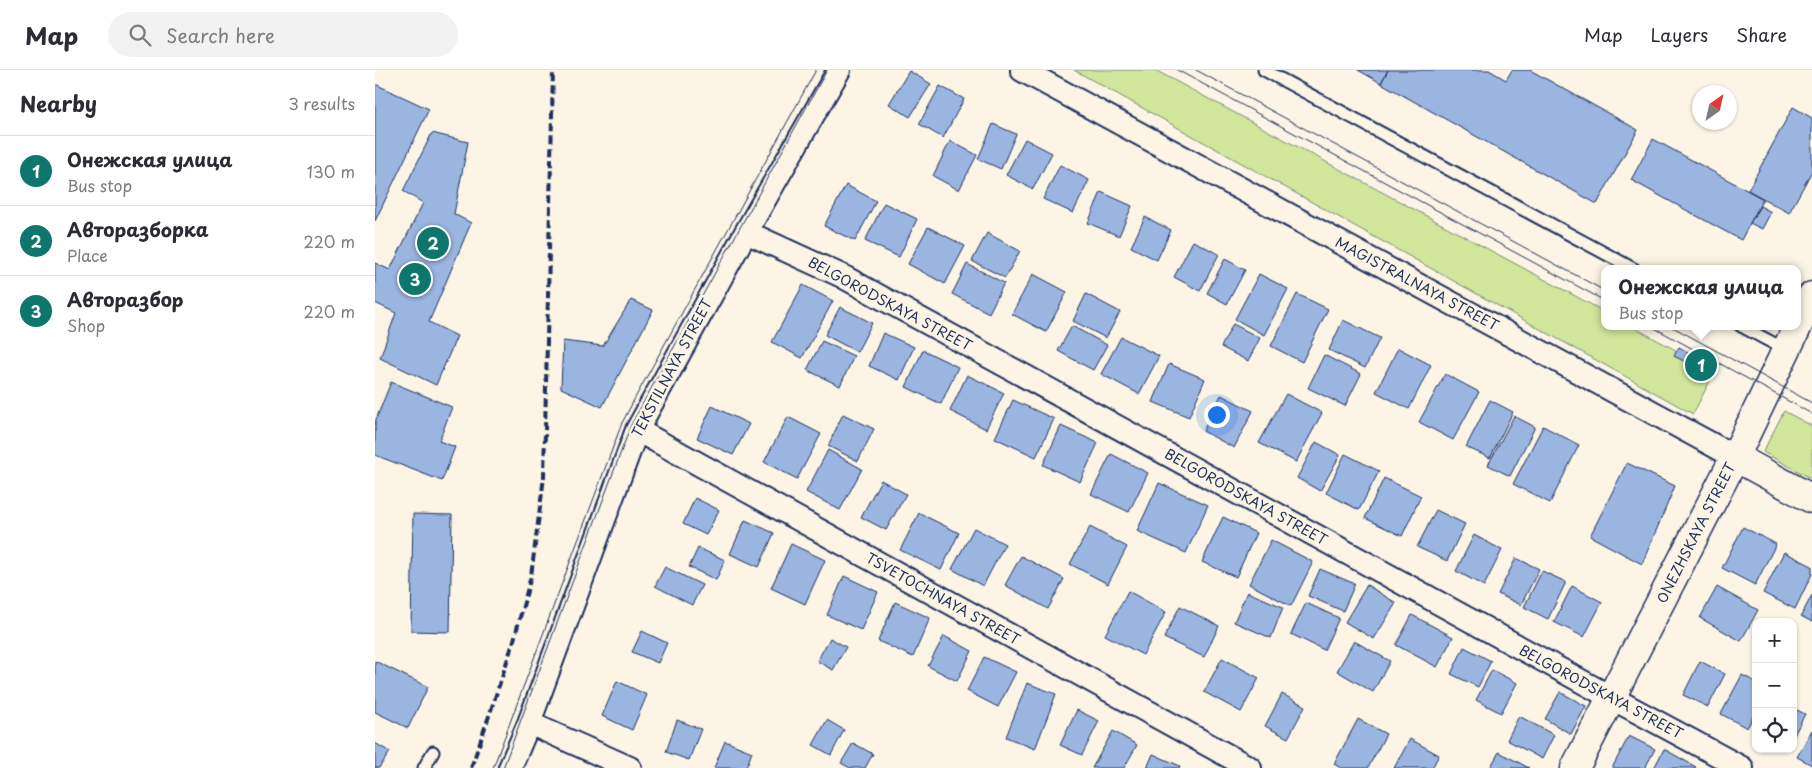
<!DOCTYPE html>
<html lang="en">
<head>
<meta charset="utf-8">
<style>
  body { margin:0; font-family:"Playpen Sans",sans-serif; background:#f2f2f3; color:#2b2b33 }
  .controls { position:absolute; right:15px; bottom:15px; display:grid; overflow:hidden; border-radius:10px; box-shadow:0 1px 4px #0004 }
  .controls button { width:45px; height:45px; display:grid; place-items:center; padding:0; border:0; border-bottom:1px solid #e1e1e2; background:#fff; color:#2b2b33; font:25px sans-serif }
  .compass { position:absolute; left:1317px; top:15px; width:45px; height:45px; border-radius:50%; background:#fff; box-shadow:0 1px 4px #0004; rotate:34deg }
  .you { position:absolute; left:841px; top:344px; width:18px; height:18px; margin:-12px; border:4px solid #fff; border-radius:50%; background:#1a73e8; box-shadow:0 0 0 8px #1a73e833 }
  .badge { display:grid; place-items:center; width:32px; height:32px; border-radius:50%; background:#0f766e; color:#fff; font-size:16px; font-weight:700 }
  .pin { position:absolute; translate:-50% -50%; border:2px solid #fff; box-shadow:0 1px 5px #0006 }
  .popup { position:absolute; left:1226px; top:195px; width:200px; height:65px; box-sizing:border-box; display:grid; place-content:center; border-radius:10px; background:#fff; filter:drop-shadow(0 1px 4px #0005); font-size:16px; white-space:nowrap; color:#7c7c81 }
  .popup b { font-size:19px; color:#2b2b33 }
  .popup::after { content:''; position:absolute; left:50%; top:100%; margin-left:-10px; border:10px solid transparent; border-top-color:#fff }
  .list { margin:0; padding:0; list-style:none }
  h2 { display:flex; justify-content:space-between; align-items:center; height:65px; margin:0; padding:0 20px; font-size:21px }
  h2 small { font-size:16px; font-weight:400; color:#7c7c81 }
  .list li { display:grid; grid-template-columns:32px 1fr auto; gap:15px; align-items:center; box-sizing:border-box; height:70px; padding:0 20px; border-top:1px solid #e1e1e2 }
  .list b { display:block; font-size:19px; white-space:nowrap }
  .list p { margin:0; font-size:16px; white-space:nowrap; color:#7c7c81 }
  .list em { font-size:16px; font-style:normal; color:#7c7c81 }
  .icon { flex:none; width:28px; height:28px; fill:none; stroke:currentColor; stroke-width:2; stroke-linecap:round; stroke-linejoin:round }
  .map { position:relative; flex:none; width:1437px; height:698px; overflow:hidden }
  header { display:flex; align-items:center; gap:30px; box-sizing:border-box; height:70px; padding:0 25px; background:#fff; border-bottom:1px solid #e1e1e2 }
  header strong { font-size:24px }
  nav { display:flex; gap:28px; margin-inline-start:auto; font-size:18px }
  .search { width:350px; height:45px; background:#f2f2f3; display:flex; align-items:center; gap:12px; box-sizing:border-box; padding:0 18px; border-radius:28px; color:#7c7c81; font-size:19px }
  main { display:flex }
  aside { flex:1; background:#fff }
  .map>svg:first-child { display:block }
  .green { fill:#d1e69a; stroke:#768a7c }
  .building { fill:#9bb5e1; stroke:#1b2f5e }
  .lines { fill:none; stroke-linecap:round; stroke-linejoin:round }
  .lane-casing { stroke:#1b2f5e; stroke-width:15 }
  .street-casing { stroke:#1b2f5e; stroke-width:26 }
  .secondary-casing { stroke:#1b2f5e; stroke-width:31 }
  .lane { stroke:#fcf5e5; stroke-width:11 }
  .street { stroke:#fcf5e5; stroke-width:22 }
  .secondary { stroke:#fcf5e5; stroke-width:28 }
  .tram { stroke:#1b2f5e; stroke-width:1 }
  .rail { stroke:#1b2f5e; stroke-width:4; stroke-dasharray:8 4; stroke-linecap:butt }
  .labels { text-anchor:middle; stroke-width:5; stroke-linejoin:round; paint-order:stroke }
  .street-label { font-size:14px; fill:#1b2f5e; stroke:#fcf5e5 }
</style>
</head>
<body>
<header>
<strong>Map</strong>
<div class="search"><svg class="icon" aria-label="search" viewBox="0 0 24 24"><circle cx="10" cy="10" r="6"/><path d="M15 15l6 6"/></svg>Search here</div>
<nav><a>Map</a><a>Layers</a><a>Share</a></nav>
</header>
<main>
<aside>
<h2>Nearby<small>3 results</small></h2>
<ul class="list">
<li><span class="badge">1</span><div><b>Онежская улица</b><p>Bus stop</p></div><em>130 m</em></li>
<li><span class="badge">2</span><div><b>Авторазборка</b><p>Place</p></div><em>220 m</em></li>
<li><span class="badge">3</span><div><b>Авторазбор</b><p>Shop</p></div><em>220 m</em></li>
</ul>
</aside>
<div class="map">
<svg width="1437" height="698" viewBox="0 0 1437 698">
  <rect width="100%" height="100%" fill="#fcf5e5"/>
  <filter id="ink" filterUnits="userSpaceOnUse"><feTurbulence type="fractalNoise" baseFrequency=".02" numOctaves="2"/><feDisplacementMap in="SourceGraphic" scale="10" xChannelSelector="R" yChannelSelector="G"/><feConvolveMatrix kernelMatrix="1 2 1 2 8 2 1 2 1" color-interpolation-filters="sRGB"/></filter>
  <g filter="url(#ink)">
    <path class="green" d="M699 0H780L1230 242V256H1256L1340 301 1318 344Z
      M1409 341 1437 356V409L1388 382Z"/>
    <path class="building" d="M983 0H1013L1006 13Z
      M1013 0H1114L1131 10 1137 0H1155L1263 60 1222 134 1006 13Z
      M534 1 556 14 535 47 514 34Z
      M0 14 54 39 0 151Z
      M565 16 589 29 568 68 544 54Z
      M1418 37 1437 48V101L1414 143 1373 120Z
      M618 54 641 64 626 99 603 89Z
      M57 63 93 72 79 144 96 153 54 252 82 266 61 315 5 288 21 243 0 233V193L15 200 48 133 28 121Z
      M650 69 677 83 658 119 631 105Z
      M1278 69 1388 129 1366 170 1256 110Z
      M575 71 602 85 584 120 558 106Z
      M685 95 714 110 698 143 668 129Z
      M471 115 501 131 480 171 449 156Z
      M726 122 757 136 744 166 713 153Z
      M509 133 542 149 524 187 490 171Z
      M1385 136 1396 142 1387 159 1375 153Z
      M770 147 796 160 782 190 756 177Z
      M553 157 590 176 570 214 533 194Z
      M612 163 645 181 630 208 597 191Z
      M818 171 844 184 825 221 799 207Z
      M850 189 870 200 852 234 832 223Z
      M592 194 629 213 614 243 577 224Z
      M658 204 692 222 671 262 637 244Z
      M884 204 913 219 889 265 860 249Z
      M428 215 458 231 427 288 397 272Z
      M711 224 745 242 731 268 698 251Z
      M922 224 953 239 927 292 896 276Z
      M256 230 278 240 227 337 186 318 188 271 228 276Z
      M465 237 497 253 482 282 450 265Z
      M968 250 1005 268 990 298 954 280Z
      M858 254 885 268 873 291 846 277Z
      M697 256 732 275 718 300 683 281Z
      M508 263 539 277 524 310 494 296Z
      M746 267 784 286 764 324 726 304Z
      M447 271 479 286 465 316 432 300Z
      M1304 277 1324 288 1320 297 1299 286Z
      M1023 278 1056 295 1034 339 1001 322Z
      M548 280 583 297 566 334 531 317Z
      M949 285 986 304 970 336 933 318Z
      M794 294 830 309 814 347 778 332Z
      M1070 304 1104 322 1078 370 1044 352Z
      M592 305 629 323 611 359 575 341Z
      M16 312 77 337 64 371 80 377 67 411 0 385V352Z
      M911 324 947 343 921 392 884 373Z
      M846 325 878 341 859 378 828 361Z
      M638 330 679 349 661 387 620 368Z
      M1115 330 1138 342 1115 388 1091 377Z
      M337 336 374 354 358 385 322 368Z
      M468 344 499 359 483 391 453 376Z
      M1139 346 1160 357 1135 406 1113 395Z
      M413 347 446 364 422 409 389 392Z
      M686 356 723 373 705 412 668 395Z
      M1168 356 1204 375 1175 433 1138 414Z
      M941 372 965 385 945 421 922 408Z
      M453 380 487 399 465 440 431 422Z
      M736 384 773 403 754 442 716 424Z
      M970 384 1004 401 984 440 951 423Z
      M1252 393 1300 416 1267 494 1215 466Z
      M1009 408 1046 426 1027 466 990 448Z
      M506 410 531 424 511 460 486 447Z
      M784 413 833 435 811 483 762 461Z
      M320 428 344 440 331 465 308 454Z
      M1061 440 1090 454 1072 491 1042 477Z
      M544 443 584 463 566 500 525 480Z
      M38 444 77 445 75 562 36 561Z
      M848 447 881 463 861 507 827 492Z
      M370 450 399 463 384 497 355 484Z
      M715 457 752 477 733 514 695 494Z
      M1368 457 1401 474 1380 515 1347 498Z
      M599 458 630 474 608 516 577 499Z
      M1099 465 1127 480 1109 516 1081 501Z
      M896 470 938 492 916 536 874 514Z
      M416 474 450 490 430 534 396 518Z
      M323 478 350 490 341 510 314 497Z
      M1409 482 1437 496V504L1420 539 1388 523Z
      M646 486 689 509 673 539 630 515Z
      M1141 488 1164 499 1146 535 1123 524Z
      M290 497 327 515 317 535 280 516Z
      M945 499 980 514 968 541 933 526Z
      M1167 501 1191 512 1173 549 1149 537Z
      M469 506 503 522 486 560 452 545Z
      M992 515 1021 533 999 569 970 552Z
      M1197 516 1227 532 1209 567 1179 552Z
      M1342 517 1383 540 1366 571 1325 548Z
      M753 521 791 542 768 585 730 565Z
      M872 522 908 537 896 568 859 552Z
      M1437 525V552L1426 546Z
      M520 532 555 548 538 587 503 571Z
      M931 533 964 548 949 580 916 564Z
      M805 536 844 556 829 587 789 568Z
      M1037 545 1078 567 1062 597 1021 575Z
      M267 561 292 573 283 593 257 582Z
      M569 566 597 581 582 611 553 596Z
      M455 568 471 577 458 600 442 591Z
      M979 571 1015 591 998 622 962 601Z
      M1089 577 1116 591 1103 617 1076 604Z
      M609 587 641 602 623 637 592 621Z
      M847 588 884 608 866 642 829 622Z
      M0 591 53 617 33 658 0 642Z
      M1325 591 1350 604 1333 637 1308 625Z
      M1117 600 1142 613 1126 643 1101 630Z
      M1367 605 1381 612V641L1372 658 1346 644Z
      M242 611 272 625 257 660 227 646Z
      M652 613 681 624 660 679 631 667Z
      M1185 622 1211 636 1196 664 1170 649Z
      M907 624 930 636 913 668 890 656Z
      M1418 638 1430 644 1418 667Z
      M702 640 724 651 707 685 685 675Z
      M1144 646 1179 665 1167 689 1132 670Z
      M983 649 1011 664 993 698H966L959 694Z
      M302 650 326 659 314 690 291 682Z
      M452 650 469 660 456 685 438 675Z
      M1437 660V695L1422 687Z
      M738 661 762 675 749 698H717Z
      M1254 666 1280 679 1270 698H1237Z
      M1035 669 1064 685 1057 698H1019Z
      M350 671 377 682 371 698H339Z
      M0 673 15 682 4 698H0Z
      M478 673 498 684 490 698H475L466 693Z
      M1289 679 1321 697 1320 698H1279Z
      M1124 682 1154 698H1115Z
      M778 684 805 696 804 698H772Z"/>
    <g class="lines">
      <defs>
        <path id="lane" d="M889 0 1259 199
          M1366 256 1411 280
          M49 698 58 682"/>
        <path id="street" d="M647 0 1360 387
          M371 162 467 206 1237 628 1367 698
          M262 360 875 698
          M154 653 255 698
          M135 698 154 653 262 360 371 162 464 0"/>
        <path id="secondary" d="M1360 387 1437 429
          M1200 698 1360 387 1437 226"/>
      </defs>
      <use href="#lane" class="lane-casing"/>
      <use href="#street" class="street-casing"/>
      <use href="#secondary" class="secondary-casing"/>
      <use href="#lane" class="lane"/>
      <use href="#street" class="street"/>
      <use href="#secondary" class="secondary"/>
      <path class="tram" d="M802 0 1230 231
        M821 0 1230 221
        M1276 256 1437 344
        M1296 256 1437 333
        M118 698 247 353 260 328 441 0
        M128 698 256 355 452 0"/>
      <path class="rail" d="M96 698 115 643 139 570 156 506 169 407 178 0"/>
    </g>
  </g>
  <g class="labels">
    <g class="street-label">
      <text transform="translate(1042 214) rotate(28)" y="5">MAGISTRALNAYA STREET</text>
      <text transform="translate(515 234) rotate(28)" y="5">BELGORODSKAYA STREET</text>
      <text transform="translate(297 298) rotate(-62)" y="5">TEKSTILNAYA STREET</text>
      <text transform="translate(871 427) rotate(29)" y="5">BELGORODSKAYA STREET</text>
      <text transform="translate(1321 463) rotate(-63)" y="5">ONEZHSKAYA STREET</text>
      <text transform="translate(568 529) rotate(29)" y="5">TSVETOCHNAYA STREET</text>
      <text transform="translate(1226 622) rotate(28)" y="5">BELGORODSKAYA STREET</text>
    </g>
  </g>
</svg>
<div class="controls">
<button>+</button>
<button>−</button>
<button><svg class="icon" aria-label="locate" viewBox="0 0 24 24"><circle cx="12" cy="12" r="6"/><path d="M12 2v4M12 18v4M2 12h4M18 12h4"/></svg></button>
</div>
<svg class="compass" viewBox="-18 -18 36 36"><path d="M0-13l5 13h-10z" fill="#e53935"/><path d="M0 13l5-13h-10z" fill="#7c7c81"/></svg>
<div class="you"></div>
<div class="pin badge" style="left:1326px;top:295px">1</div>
<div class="popup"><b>Онежская улица</b>Bus stop</div>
<div class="pin badge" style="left:58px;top:173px">2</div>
<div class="pin badge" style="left:40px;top:209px">3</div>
</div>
</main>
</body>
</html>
